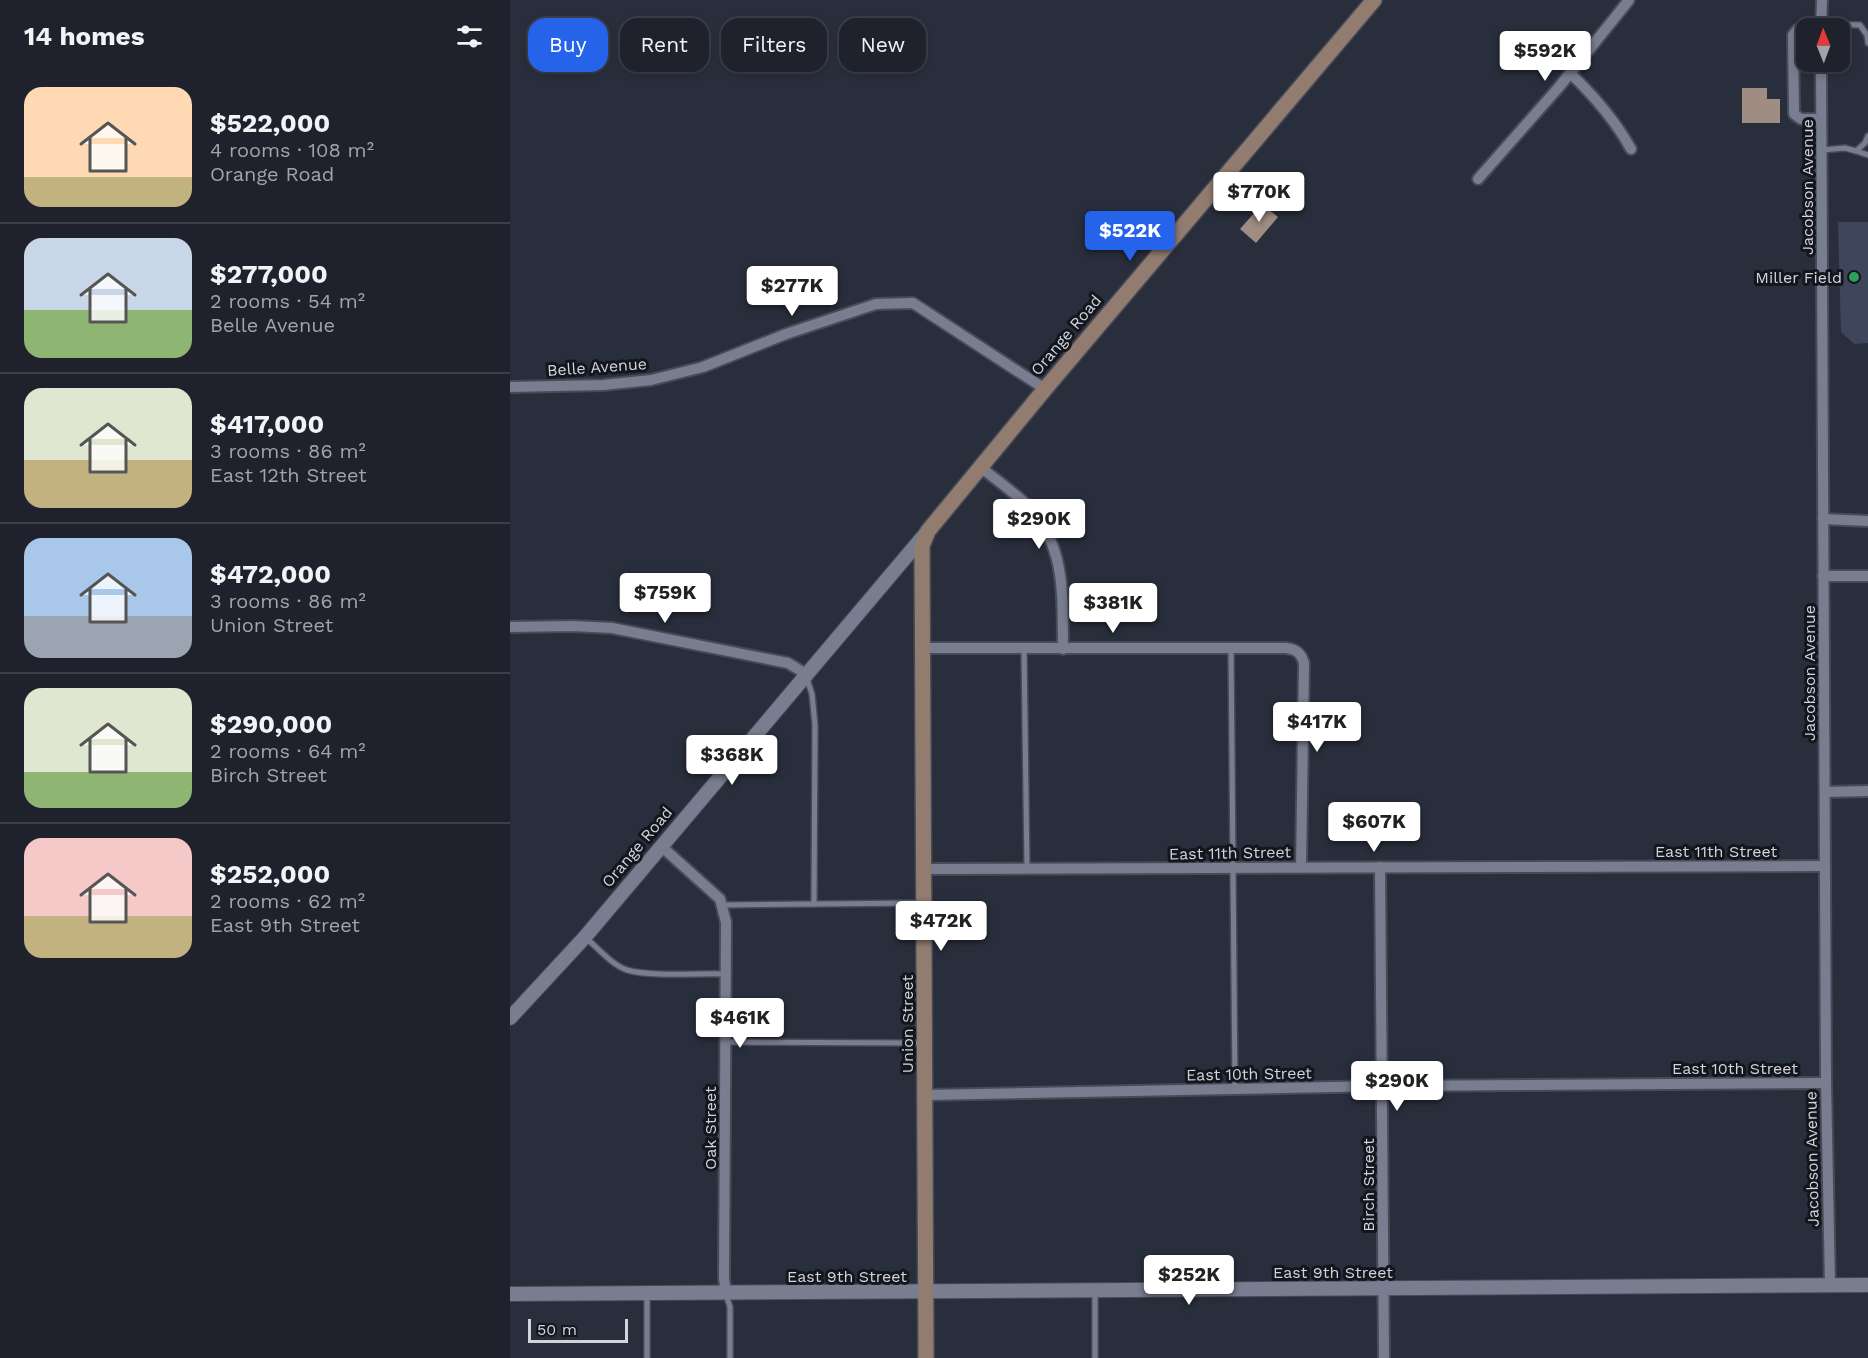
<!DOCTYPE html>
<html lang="en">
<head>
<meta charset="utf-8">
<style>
	:root { --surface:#1f222d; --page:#2c2f39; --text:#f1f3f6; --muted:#a1a4aa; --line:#3c3f49; --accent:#2563eb }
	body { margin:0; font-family:"Work Sans",sans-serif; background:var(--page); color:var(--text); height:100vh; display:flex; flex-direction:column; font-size:22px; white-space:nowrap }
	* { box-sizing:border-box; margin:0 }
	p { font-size:20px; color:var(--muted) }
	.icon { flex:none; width:33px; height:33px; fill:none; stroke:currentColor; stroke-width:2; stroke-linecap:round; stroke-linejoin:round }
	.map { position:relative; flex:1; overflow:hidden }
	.side { display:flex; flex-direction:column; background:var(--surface); width:510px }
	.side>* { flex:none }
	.hud { position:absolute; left:18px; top:18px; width:570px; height:54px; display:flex; gap:12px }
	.needle { width:39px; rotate:359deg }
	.fabs { position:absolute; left:1286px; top:18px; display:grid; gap:12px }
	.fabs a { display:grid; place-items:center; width:54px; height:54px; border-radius:12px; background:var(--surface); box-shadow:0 3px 9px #0003,0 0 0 2px var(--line); font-size:30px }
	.scale { position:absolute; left:18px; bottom:15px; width:100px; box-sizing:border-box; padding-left:6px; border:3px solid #d1d4dd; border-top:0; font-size:16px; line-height:21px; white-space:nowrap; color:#d1d4dd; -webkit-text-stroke:4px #14161d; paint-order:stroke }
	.price { position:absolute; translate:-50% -51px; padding:0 14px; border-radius:6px; background:#fff; color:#222; font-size:20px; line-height:39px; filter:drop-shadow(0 2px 3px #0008) }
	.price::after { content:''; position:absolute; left:50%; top:36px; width:18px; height:14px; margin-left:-9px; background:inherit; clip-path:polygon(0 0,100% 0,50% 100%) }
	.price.on { background:var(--accent); color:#fff }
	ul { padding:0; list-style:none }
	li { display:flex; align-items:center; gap:18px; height:150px; padding:0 24px }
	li+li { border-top:2px solid var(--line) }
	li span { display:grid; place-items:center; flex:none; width:168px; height:120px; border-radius:18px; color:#555 }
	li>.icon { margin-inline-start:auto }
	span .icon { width:72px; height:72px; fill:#fffc; stroke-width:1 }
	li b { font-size:26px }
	h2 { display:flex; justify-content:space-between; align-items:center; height:72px; padding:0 24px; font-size:26px }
	.chip { padding:0 21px; border-radius:18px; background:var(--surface); box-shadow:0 3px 9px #0003,0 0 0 2px var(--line); font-size:21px; line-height:54px }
	.chip.on { background:var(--accent); color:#fff }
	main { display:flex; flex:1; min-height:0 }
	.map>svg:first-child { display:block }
</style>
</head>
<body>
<main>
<section class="side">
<h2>14 homes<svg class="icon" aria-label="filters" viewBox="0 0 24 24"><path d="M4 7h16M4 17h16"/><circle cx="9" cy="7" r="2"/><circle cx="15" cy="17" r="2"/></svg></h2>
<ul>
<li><span style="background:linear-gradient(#ffd9b3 75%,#c2b280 0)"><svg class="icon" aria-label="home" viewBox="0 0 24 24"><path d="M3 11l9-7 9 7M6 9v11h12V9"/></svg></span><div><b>$522,000</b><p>4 rooms · 108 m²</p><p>Orange Road</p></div></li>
<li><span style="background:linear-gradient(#c9d6e8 60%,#8fb573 0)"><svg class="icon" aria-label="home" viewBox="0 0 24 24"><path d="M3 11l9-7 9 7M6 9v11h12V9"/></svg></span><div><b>$277,000</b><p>2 rooms · 54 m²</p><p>Belle Avenue</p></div></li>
<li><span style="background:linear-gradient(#dfe7d0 60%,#c2b280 0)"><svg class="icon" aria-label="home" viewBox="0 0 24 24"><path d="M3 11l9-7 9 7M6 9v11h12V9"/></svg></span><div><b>$417,000</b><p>3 rooms · 86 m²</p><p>East 12th Street</p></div></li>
<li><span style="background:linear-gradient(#a9c7e8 65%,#9aa5b1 0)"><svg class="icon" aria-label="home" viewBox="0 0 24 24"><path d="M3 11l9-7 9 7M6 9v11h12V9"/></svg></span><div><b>$472,000</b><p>3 rooms · 86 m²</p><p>Union Street</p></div></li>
<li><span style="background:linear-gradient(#dfe7d0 70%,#8fb573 0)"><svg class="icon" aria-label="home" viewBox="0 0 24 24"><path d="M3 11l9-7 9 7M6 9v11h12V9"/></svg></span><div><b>$290,000</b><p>2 rooms · 64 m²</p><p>Birch Street</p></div></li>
<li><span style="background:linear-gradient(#f6c9c9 65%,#c2b280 0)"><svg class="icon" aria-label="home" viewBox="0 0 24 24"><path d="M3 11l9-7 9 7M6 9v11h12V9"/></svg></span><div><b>$252,000</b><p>2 rooms · 62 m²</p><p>East 9th Street</p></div></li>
</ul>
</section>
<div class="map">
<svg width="1358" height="1358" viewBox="0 0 1358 1358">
	<rect width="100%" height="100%" fill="#292e3c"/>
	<polygon fill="#3f465c" points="1328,222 1358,222 1358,343 1344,344 1331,332"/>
	<g fill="#9f8c82">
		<polygon points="1232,88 1257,88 1257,99 1270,99 1270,123 1232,123"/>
		<polygon points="752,204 768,217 746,243 730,229"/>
	</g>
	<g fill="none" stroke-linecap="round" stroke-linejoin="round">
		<g stroke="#474b57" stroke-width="8">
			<g id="service">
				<polyline points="1311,24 1350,25 1357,35 1358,43"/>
				<polyline points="1312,150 1335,148 1346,151 1355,143 1358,136"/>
				<polyline points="1346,151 1358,155"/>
				<polyline points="721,648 725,1089"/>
				<polyline points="514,649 517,869"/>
				<polyline points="296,676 302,694 305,725 304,904"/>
				<polyline points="213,905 412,903"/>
				<path d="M76,938C88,948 102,965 117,970C141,977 189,973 215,974"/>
				<polyline points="215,1042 412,1043"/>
				<polyline points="585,1292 585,1358"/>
				<polyline points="216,1294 220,1307 220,1358"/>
				<polyline points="137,1358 137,1295"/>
			</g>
		</g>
		<g stroke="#474b57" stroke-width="14">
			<g id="minor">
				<polyline points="1311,28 1312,0"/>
				<polyline points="1296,29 1287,30 1283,35 1284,114 1291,119 1311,119"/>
				<polyline points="1311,62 1316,1083 1320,1285"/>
				<path d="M1060,73C1084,96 1105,120 1121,149"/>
				<polyline points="968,179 1049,87 1119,0"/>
				<polyline points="0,387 93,385 141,380 193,367 276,334 366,304 403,303 535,389"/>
				<path d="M470,467C487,480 505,493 520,508C557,550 552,597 553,649"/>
				<polyline points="1313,519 1358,521"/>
				<polyline points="1313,576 1358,576"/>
				<polyline points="0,627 63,626 102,628 278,663 296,674"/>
				<path d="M412,648H776C786,649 791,653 794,663L791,867"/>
				<polyline points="1315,792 1358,791"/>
				<polyline points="151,846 210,899 216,922 214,1279 216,1293"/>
				<polyline points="870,867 874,1358"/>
				<polyline points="413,869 1315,866"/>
				<polyline points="415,1095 873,1086 1316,1083"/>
			</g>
		</g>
		<g stroke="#474b57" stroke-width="16">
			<g id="tertiary">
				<polyline points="0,1018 75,937 417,532"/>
				<polyline points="0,1294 1358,1285"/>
			</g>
		</g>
		<g stroke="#474b57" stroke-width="18">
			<polyline id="secondary" points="416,1358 412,546 418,531 535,389 864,0"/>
		</g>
		<use href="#service" stroke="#787d8f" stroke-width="5"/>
		<use href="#minor" stroke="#787d8f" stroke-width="10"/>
		<use href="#tertiary" stroke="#787d8f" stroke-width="14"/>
		<use href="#secondary" stroke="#927c70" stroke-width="15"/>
	</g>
	<circle fill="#2e9e5b" stroke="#14161d" stroke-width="2" cx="1344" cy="277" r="6"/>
	<g text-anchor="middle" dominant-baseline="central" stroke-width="6" stroke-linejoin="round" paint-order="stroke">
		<g font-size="16" fill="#d1d4dd" stroke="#14161d">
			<text transform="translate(1297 187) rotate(-90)">Jacobson Avenue</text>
			<text transform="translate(556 335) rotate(-50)">Orange Road</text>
			<text transform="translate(87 367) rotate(-4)">Belle Avenue</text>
			<text transform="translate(1299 673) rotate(-90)">Jacobson Avenue</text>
			<text transform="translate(127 847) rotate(-50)">Orange Road</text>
			<text x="1206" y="851">East 11th Street</text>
			<text transform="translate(720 853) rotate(-1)">East 11th Street</text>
			<text transform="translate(397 1024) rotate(-90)">Union Street</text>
			<text x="1225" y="1068">East 10th Street</text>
			<text transform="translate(739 1074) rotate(-1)">East 10th Street</text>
			<text transform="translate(200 1128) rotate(-90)">Oak Street</text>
			<text transform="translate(1302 1159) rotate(-91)">Jacobson Avenue</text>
			<text transform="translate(858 1185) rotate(-90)">Birch Street</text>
			<text x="823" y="1272">East 9th Street</text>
			<text x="337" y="1276">East 9th Street</text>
		</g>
		<g font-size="16" fill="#d1d4dd" stroke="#14161d" text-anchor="end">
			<text x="1332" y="277">Miller Field</text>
		</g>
	</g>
</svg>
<div class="fabs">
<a><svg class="needle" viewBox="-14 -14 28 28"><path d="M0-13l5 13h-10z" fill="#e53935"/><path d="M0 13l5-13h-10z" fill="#a1a4aa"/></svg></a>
</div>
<div class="scale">50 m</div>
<b class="price" style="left:1035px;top:82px">$592K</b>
<b class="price" style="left:749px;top:223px">$770K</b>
<b class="price on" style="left:620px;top:262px">$522K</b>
<b class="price" style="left:282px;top:317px">$277K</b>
<b class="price" style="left:529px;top:550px">$290K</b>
<b class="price" style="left:155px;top:624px">$759K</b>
<b class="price" style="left:603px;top:634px">$381K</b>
<b class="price" style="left:807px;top:753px">$417K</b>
<b class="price" style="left:222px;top:786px">$368K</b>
<b class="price" style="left:864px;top:853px">$607K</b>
<b class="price" style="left:431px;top:952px">$472K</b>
<b class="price" style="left:230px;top:1049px">$461K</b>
<b class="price" style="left:887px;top:1112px">$290K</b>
<b class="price" style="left:679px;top:1306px">$252K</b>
<div class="hud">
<a class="chip on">Buy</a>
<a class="chip">Rent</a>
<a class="chip">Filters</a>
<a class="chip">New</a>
</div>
</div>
</main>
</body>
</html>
